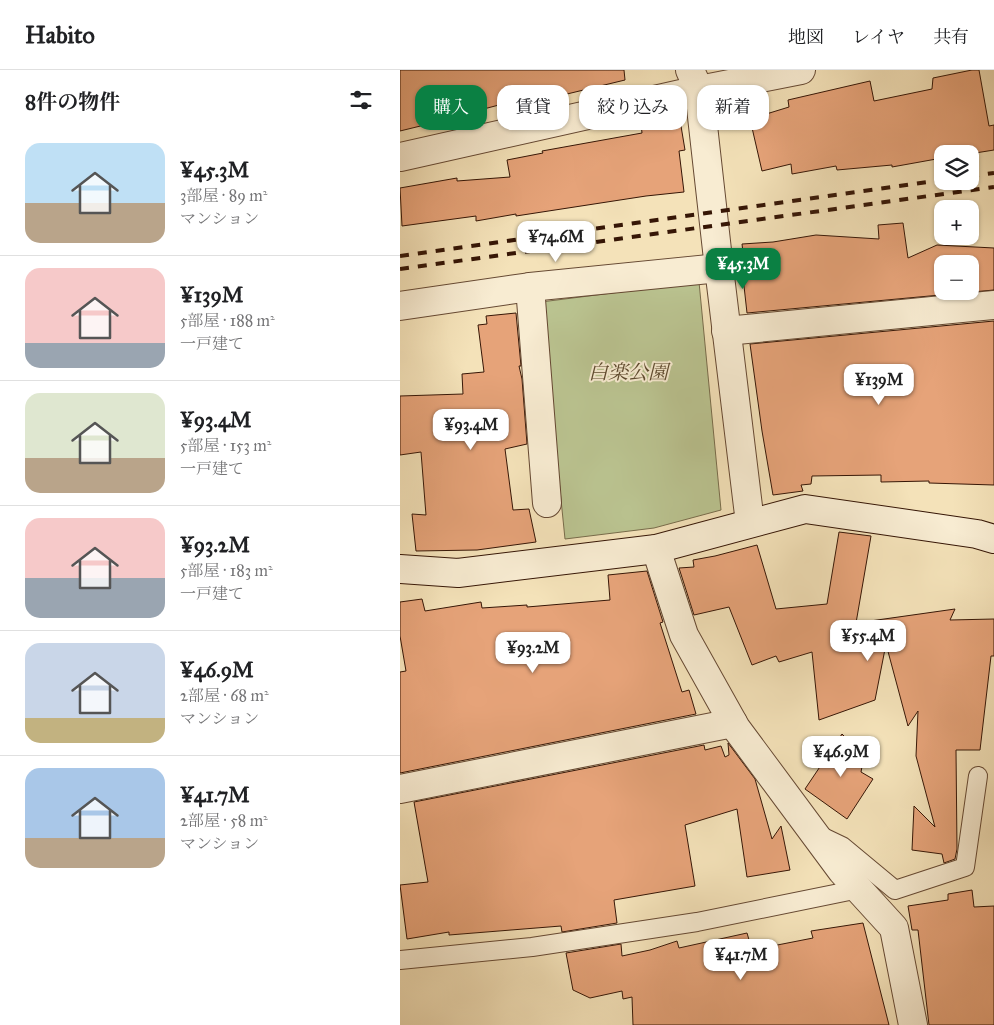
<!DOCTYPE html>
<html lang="ja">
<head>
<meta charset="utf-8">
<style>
	:root { --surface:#fff; --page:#f2f2f2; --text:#202124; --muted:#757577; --line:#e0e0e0; --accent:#0b8043 }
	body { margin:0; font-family:"IM FELL Great Primer","Noto Serif JP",serif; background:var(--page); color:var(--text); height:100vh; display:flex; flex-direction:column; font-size:19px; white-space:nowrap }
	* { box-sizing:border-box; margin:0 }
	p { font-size:16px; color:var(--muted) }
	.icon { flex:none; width:28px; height:28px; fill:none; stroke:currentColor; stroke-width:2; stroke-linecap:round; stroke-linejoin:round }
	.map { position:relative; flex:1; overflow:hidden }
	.side { display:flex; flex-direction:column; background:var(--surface); width:400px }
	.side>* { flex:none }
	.top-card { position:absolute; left:15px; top:15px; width:475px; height:45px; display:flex; gap:10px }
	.controls { position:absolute; left:534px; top:75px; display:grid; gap:10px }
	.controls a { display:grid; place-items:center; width:45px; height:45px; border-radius:10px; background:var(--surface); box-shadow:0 1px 4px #0004; font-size:25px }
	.price { position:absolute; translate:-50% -42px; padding:0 11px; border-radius:10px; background:#fff; color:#222; font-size:16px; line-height:32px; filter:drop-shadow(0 1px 2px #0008) }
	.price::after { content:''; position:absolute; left:50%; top:30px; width:15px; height:11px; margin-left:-8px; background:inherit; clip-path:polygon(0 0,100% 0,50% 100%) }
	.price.on { background:var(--accent); color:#fff }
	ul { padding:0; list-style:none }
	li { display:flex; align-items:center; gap:15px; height:125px; padding:0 25px }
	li+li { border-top:1px solid var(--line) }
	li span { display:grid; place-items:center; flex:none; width:140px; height:100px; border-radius:15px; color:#555 }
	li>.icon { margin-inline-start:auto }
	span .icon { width:60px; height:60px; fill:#fffc; stroke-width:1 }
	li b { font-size:21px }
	h2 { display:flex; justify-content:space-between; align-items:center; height:60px; padding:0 25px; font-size:21px }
	.chip { padding:0 18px; border-radius:15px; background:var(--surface); box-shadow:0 1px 4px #0004; font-size:18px; line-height:45px }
	.chip.on { background:var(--accent); color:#fff }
	header { display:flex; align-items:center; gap:30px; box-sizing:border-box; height:70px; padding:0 25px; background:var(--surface); border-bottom:1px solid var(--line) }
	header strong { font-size:24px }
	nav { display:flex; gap:28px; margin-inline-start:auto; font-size:18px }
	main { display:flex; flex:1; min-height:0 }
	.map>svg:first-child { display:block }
</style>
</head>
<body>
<header>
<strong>Habito</strong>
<nav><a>地図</a><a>レイヤ</a><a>共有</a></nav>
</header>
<main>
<section class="side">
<h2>8件の物件<svg class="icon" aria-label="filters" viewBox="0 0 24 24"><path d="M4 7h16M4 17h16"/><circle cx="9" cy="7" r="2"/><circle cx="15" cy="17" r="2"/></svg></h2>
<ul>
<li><span style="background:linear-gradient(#bfe0f5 60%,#b9a48a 0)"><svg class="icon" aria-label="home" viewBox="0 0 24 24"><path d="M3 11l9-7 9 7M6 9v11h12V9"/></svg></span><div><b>¥45.3M</b><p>3部屋 · 89 m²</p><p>マンション</p></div></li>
<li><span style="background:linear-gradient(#f6c9c9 75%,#9aa5b1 0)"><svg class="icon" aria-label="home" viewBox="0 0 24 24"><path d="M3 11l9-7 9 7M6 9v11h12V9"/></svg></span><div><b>¥139M</b><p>5部屋 · 188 m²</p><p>一戸建て</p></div></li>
<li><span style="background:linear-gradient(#dfe7d0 65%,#b9a48a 0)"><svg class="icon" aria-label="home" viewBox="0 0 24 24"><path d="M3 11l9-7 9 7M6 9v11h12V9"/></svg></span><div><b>¥93.4M</b><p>5部屋 · 153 m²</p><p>一戸建て</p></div></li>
<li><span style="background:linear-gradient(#f6c9c9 60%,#9aa5b1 0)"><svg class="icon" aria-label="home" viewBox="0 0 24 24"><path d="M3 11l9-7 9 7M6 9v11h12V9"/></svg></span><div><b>¥93.2M</b><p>5部屋 · 183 m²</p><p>一戸建て</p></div></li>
<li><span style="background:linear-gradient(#c9d6e8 75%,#c2b280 0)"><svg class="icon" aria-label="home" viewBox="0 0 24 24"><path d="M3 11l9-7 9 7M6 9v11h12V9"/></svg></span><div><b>¥46.9M</b><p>2部屋 · 68 m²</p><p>マンション</p></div></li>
<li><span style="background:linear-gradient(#a9c7e8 70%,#b9a48a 0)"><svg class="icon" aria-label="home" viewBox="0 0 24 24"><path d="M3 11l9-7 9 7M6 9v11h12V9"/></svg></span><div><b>¥41.7M</b><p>2部屋 · 58 m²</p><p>マンション</p></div></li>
</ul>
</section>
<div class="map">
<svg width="594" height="955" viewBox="0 0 594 955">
	<rect width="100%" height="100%" fill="#f4e2b9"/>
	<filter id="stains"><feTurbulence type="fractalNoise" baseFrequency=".004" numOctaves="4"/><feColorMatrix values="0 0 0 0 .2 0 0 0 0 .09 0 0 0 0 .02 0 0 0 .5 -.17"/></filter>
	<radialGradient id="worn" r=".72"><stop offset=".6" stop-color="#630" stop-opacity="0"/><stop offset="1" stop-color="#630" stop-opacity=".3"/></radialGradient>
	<polygon fill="#bac390" stroke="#786c4b" points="299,212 321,440 254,458 165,469 141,232"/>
	<g fill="#e6a379" stroke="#361606" fill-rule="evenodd">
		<polygon points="0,0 224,0 225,10 138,31 137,25 76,41 77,44 46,53 45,50 0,61"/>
		<polygon points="572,0 579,0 589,56 594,55 594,80 569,84 542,84 542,88 492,97 492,95 437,100 436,96 392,104 391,94 362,101 350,49 389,37 388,30 470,11 474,31 532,19 533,8"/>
		<polygon points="280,50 285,80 279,81 284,122 246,126 116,146 116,144 76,151 76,146 2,156 0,118 57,108 57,111 110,107 107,90 143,83 142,81 242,63 241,54"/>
		<path d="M503,153L508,188L537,175L594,178V220L347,243L343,207H346L342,174L373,172L416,165L479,169L478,155ZM542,194H570V221H542Z"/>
		<polygon points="116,243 121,296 119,296 122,309 127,374 105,379 113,440 129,439 136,472 77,480 16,481 12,444 26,445 21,382 0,385 0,326 63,324 62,304 84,302 78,255 87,254 86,246"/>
		<polygon points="594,251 594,415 529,413 529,411 481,412 481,405 412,406 411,414 401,415 403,421 373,425 362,361 350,274"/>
		<polygon points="439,462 471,466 456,553 555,539 550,550 594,549 594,586 591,586 580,680 556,680 557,779 555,789 544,793 542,784 512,780 514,736 535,757 516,686 518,641 508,656 486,574 475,630 419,650 412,582 379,592 376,586 352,595 329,537 294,545 279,498 294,497 293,490 315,486 357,475 376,539 427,534"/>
		<polygon points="247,501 263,552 260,553 282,622 289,620 296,644 0,703 0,602 6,601 0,566 0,532 22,529 25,541 81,532 82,538 127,535 127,537 210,530 208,505"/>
		<polygon points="442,664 464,686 461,702 473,709 447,749 405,719"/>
		<polygon points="328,673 355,709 372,769 381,756 390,800 347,807 337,739 285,755 295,816 214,830 217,853 162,862 161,856 49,865 49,862 7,869 0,815 28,812 14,732 304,675 305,680 321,676 325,687 329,685"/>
		<polygon points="572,820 574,837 594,836 594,955 529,955 518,860 512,860 508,836 548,830 548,824"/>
		<polygon points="463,853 489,955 233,955 232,927 223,929 222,921 190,928 173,920 166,883 221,874 222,886 250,880 277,871 279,878 347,863 352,880 413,868 411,861"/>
	</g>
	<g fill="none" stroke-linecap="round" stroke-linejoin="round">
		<g stroke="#664933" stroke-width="20">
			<g id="lane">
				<polyline points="419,765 442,776 495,820 565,797 578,706"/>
				<polyline points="0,890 132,877 297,852 459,819"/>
			</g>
		</g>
		<g stroke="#664933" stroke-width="30">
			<g id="street">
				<polyline points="290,0 299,20 319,198 350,453"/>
				<polyline points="0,87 299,20 401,0"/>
				<polyline points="130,217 147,433"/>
				<polyline points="0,236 130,217 319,198"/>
				<polyline points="326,261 594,235"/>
				<polyline points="256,479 284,565 336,658 442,801 494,858 513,955"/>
				<polyline points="0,719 333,653"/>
			</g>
		</g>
		<g stroke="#361606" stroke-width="30">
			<polyline id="secondary" points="0,499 58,503 256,479 405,439 577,464 594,469"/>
		</g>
		<use href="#lane" stroke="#f8ecd2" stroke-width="18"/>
		<use href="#street" stroke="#f8ecd2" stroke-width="28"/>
		<use href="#secondary" stroke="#f8ecd2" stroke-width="28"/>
		<g stroke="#361606" stroke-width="4" stroke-dasharray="9 9" stroke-linecap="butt">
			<polyline points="570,106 594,103"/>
			<polyline points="0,186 542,110"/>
			<polyline points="0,199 594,117"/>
		</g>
	</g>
	<g text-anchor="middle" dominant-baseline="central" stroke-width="4" stroke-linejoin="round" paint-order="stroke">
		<g font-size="20" font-style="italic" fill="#5e4a2f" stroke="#f8ecd2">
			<text x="228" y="302">白楽公園</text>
		</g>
	</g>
	<rect width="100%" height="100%" filter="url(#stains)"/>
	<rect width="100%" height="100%" fill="url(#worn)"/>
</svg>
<div class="controls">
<a><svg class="icon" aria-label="layers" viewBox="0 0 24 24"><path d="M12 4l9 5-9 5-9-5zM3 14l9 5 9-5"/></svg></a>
<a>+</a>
<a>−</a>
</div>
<b class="price" style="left:156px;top:193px">¥74.6M</b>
<b class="price on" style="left:343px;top:220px">¥45.3M</b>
<b class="price" style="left:479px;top:336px">¥139M</b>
<b class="price" style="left:71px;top:381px">¥93.4M</b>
<b class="price" style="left:468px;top:592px">¥55.4M</b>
<b class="price" style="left:133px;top:604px">¥93.2M</b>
<b class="price" style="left:441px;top:708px">¥46.9M</b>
<b class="price" style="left:341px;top:911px">¥41.7M</b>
<div class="top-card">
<a class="chip on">購入</a>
<a class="chip">賃貸</a>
<a class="chip">絞り込み</a>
<a class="chip">新着</a>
</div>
</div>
</main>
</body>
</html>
